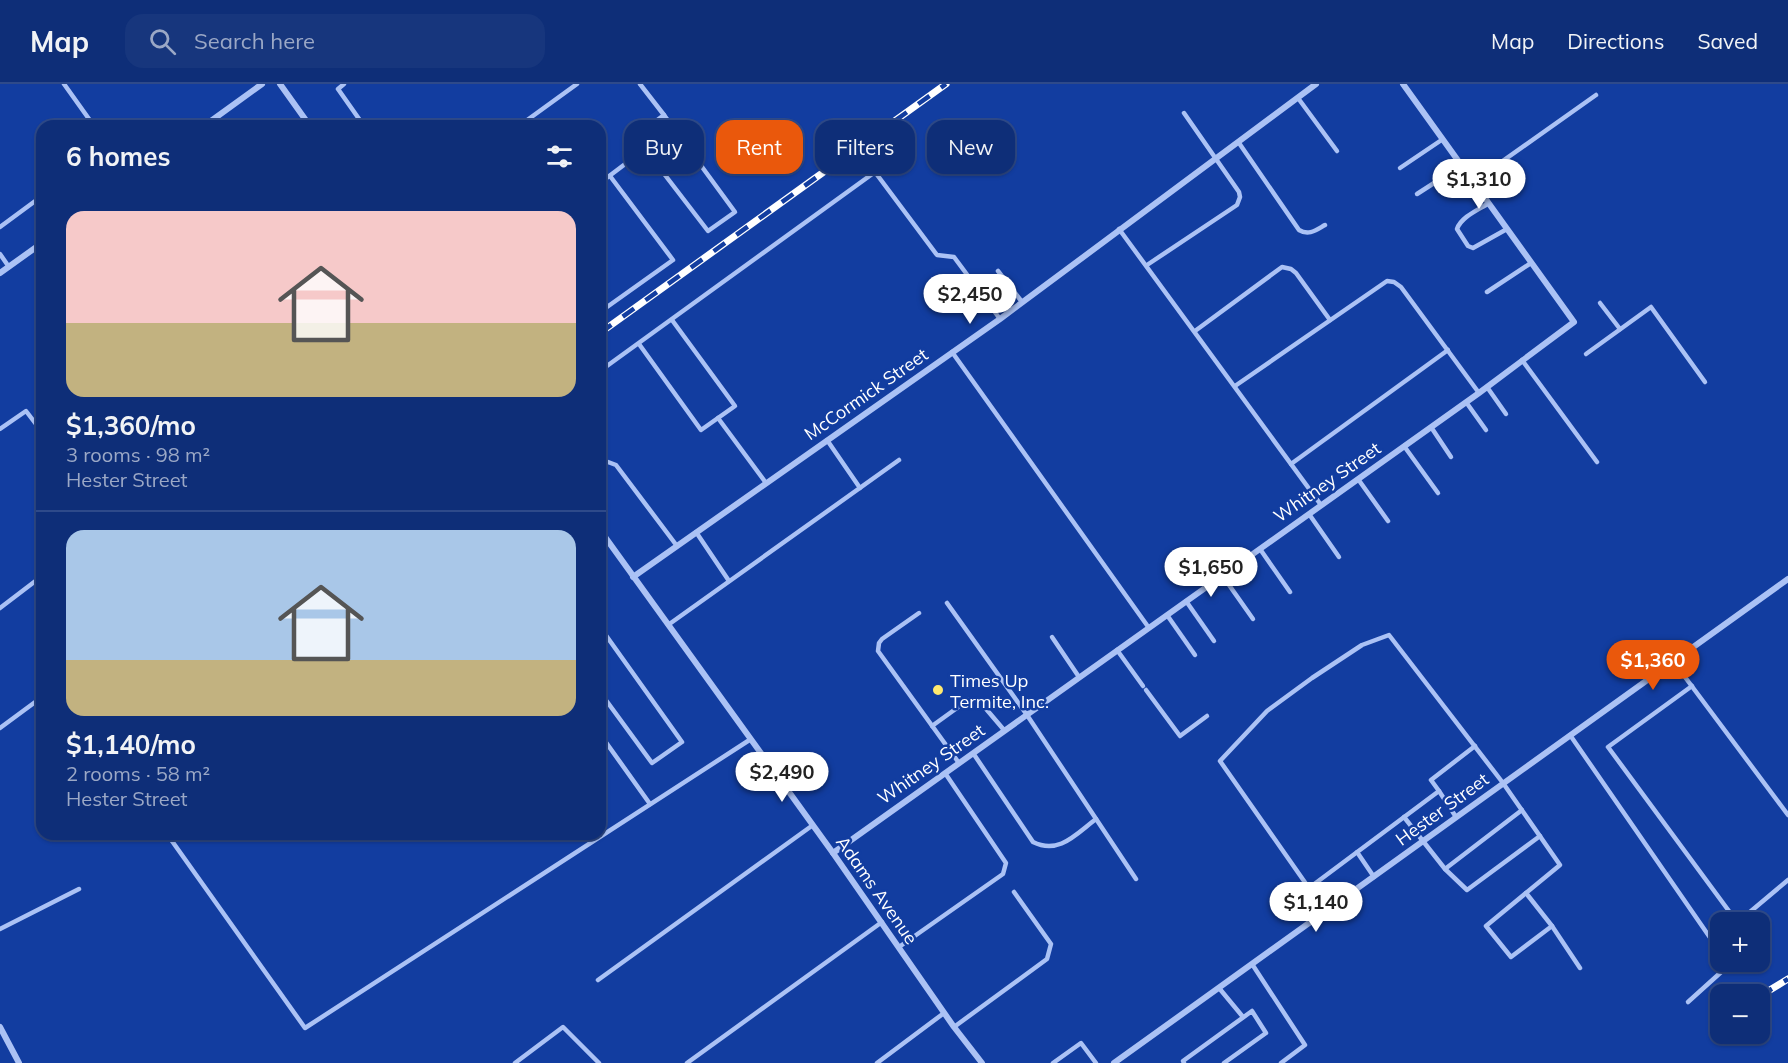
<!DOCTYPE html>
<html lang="en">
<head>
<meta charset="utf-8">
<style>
	:root { --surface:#0e2e78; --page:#17367d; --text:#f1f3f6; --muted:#9ba8c6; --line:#2e4a8a; --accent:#ea580c }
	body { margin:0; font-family:Mulish,sans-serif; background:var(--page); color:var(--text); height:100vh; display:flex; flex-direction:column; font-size:22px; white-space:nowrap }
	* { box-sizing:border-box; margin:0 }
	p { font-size:20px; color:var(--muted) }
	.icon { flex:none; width:33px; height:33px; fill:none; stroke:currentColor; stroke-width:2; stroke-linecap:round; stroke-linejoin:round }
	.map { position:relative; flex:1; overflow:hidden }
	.sheet { position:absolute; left:36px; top:36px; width:570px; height:720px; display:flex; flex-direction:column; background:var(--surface); border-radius:18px; box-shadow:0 2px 4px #0004,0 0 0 2px var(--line) }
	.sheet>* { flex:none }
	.hud { position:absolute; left:624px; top:36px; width:570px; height:54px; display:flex; gap:12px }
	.tools { position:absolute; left:1710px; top:828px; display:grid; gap:12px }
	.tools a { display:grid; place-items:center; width:60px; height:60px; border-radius:12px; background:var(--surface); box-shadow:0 2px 4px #0004,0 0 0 2px var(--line); font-size:30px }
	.price { position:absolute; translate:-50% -51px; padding:0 14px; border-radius:21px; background:#fff; color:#222; font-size:20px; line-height:39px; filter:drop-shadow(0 2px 3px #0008) }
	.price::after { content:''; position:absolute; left:50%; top:36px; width:18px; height:14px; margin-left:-9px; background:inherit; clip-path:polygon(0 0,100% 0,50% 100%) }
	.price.active { background:var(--accent); color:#fff }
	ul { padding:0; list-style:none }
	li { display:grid; align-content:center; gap:12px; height:318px; padding:0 30px }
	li+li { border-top:2px solid var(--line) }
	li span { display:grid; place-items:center; height:186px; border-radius:18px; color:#555 }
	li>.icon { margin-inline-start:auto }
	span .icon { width:108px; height:108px; fill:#fffc; stroke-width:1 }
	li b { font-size:26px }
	h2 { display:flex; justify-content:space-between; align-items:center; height:72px; padding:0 30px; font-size:26px }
	.tag { padding:0 21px; border-radius:18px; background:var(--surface); box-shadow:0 2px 4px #0004,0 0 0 2px var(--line); font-size:21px; line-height:54px }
	.tag.active { background:var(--accent); color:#fff }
	header { display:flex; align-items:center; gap:36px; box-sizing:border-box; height:84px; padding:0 30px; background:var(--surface); border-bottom:2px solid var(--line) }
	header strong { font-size:28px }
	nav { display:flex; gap:33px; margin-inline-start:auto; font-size:21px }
	.search { width:420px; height:54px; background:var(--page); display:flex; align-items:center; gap:15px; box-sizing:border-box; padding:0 21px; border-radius:18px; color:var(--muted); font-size:22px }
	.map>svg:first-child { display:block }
</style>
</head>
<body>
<header>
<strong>Map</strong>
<div class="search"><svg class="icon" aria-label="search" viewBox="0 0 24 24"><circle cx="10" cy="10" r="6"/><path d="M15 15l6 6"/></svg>Search here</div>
<nav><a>Map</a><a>Directions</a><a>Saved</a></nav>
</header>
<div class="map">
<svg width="1788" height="979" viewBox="0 0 1788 979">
	<rect width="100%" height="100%" fill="#123da0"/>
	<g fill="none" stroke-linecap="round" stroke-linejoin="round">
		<g stroke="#abc2f5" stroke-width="4.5">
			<polyline points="64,0 94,42"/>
			<polyline points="344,0 338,5 364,42"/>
			<polyline points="640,0 664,31"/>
			<polyline points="1298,14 1337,67"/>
			<polygon points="664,31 735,128 708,147 645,65 644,46"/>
			<polyline points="519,42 577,0"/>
			<path d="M1239,59L1299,146C1309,152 1316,146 1325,141"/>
			<polyline points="1400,84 1443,55"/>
			<polyline points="1473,98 1596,11"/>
			<polyline points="600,99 645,65"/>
			<polyline points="1417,110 1462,81"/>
			<path d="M1489,119C1478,126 1461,133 1457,145L1468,162L1473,164L1507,145"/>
			<polyline points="0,143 42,112"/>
			<polyline points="1119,145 1321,421"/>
			<polyline points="0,170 9,183"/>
			<polyline points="1147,181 1237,121 1240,113 1239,108 1184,29"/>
			<polyline points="998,187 1022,218"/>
			<polyline points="1487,208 1531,179"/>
			<polyline points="1600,219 1620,245"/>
			<polyline points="600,228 673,176 610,92"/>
			<polyline points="1195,247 1282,183 1291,185 1296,189 1330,236"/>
			<polyline points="639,260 701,346 735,322 672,236"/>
			<polyline points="952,268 1149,544"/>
			<polyline points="1586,270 1651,223 1705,298"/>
			<polyline points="1522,276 1597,378"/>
			<polyline points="600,287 875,88 937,171 954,173 1000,235"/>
			<polyline points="1235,302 1387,197 1394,198 1401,203 1479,309"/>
			<polyline points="1487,303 1506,330"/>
			<polyline points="1466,318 1486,346"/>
			<polyline points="718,334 766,399"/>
			<polyline points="1431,343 1451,373"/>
			<polyline points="0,345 26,327 42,348"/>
			<polyline points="827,356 860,404"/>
			<polyline points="1404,362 1438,409"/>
			<polyline points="1291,380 1448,266"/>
			<polyline points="600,381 608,378 616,381 677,462"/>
			<polyline points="1358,395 1388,437"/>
			<polyline points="1309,430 1339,473"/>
			<polyline points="696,448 729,497"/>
			<polyline points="1260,465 1290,508"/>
			<polyline points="1222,491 1253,535"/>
			<polyline points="1186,517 1214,557"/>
			<polyline points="947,519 1027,631 1136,795"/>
			<polyline points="0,524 42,492"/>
			<polyline points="919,529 882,555 879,559 878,567 959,679"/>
			<polyline points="1167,531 1195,571"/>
			<polyline points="668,541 899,376"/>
			<polyline points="600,543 682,658 652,679 600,608"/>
			<polyline points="1052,553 1079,593"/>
			<polyline points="1117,566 1143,602"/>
			<polyline points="1673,577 1788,731"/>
			<polyline points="1692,602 1608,663 1737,838"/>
			<polyline points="1146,606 1180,652 1207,632"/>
			<polyline points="932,642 968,616 976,616 981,619 1004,646"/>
			<polyline points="0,644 42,613"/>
			<polyline points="600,650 650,720"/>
			<polyline points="1570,651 1720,868"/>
			<path d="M973,669L1033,758C1059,771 1076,750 1096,735"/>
			<polyline points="1439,707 1456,733"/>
			<polyline points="1404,733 1445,785 1467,806 1540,752"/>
			<polyline points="167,750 305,944 751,655"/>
			<polyline points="1357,768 1374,793"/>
			<polyline points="1445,785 1522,726"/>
			<polyline points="1309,804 1439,707 1431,696 1475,662"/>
			<polyline points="1526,809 1552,842"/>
			<polyline points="1325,827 1220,677 1267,627 1312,594 1362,561 1389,551 1503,699 1560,781 1486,842 1511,873 1552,842 1580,884"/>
			<polyline points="1738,838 1788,796"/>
			<polyline points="0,845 79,805"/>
			<polyline points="899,863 1003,790 1006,779 945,689"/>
			<polyline points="1252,880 1305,961 1281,979"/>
			<polyline points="598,896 813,741"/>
			<polyline points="1219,904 1243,933"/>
			<polyline points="1688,918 1729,881 1727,878"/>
			<polyline points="954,943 1047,875 1051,860 1014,808"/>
			<polyline points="515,979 563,943 599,979"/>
			<polyline points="687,979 882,838"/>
			<polyline points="877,979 944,929"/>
			<polyline points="1053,979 1081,959 1096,979"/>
			<polyline points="1184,979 1183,977 1252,927 1266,949 1224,979"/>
		</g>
		<g stroke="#abc2f5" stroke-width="6">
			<polyline points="280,0 310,42"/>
			<polyline points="204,42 262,0"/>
			<polyline points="0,189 42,159"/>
			<polyline points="600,446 833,769 954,943 982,979"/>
			<polyline points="633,493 1000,235 1316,0"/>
			<polyline points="833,769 1479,309 1574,238 1403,0"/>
			<polyline points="0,943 19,979"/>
			<polyline points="1114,979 1788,495"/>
		</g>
		<g stroke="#fff" stroke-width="7">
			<g id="rail">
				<polyline points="600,249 946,0"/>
				<polyline points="1760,912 1788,895"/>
			</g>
		</g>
		<use href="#rail" stroke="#123da0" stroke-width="4.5" stroke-dasharray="14" stroke-linecap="butt"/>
	</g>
	<circle fill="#ffe96f" stroke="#123da0" stroke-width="2" cx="938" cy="606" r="6"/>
	<g text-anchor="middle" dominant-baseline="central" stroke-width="5" stroke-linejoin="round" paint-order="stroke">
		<g font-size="18" fill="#fff" stroke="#123da0">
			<text transform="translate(866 310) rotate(-35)">McCormick Street</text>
			<text transform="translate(1327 398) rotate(-35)">Whitney Street</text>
			<text transform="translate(931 680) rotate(-35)">Whitney Street</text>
			<text transform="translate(1442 725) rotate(-36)">Hester Street</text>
			<text transform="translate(877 806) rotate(55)">Adams Avenue</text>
		</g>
		<g font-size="18" fill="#fff" stroke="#123da0" text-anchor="start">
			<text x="950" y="596">Times Up<tspan x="950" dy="21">Termite, Inc.</tspan></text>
		</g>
	</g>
</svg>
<div class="tools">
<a>+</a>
<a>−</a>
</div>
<b class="price" style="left:1479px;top:126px">$1,310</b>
<b class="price" style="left:970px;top:241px">$2,450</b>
<b class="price" style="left:1211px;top:514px">$1,650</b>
<b class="price active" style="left:1653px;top:607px">$1,360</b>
<b class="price" style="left:782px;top:719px">$2,490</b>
<b class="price" style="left:1316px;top:849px">$1,140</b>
<div class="hud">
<a class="tag">Buy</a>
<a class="tag active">Rent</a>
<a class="tag">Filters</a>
<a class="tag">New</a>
</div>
<section class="sheet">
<h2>6 homes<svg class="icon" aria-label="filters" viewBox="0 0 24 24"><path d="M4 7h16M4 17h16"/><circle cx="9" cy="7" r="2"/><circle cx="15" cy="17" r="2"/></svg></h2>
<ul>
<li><span style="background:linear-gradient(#f6c9c9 60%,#c2b280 0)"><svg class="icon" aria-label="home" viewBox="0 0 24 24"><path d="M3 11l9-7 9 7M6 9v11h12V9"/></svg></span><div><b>$1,360/mo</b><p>3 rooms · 98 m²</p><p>Hester Street</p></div></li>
<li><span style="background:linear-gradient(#a9c7e8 70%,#c2b280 0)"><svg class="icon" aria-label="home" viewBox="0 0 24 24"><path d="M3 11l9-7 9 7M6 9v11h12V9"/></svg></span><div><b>$1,140/mo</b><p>2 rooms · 58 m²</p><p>Hester Street</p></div></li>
</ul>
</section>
</div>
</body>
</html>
